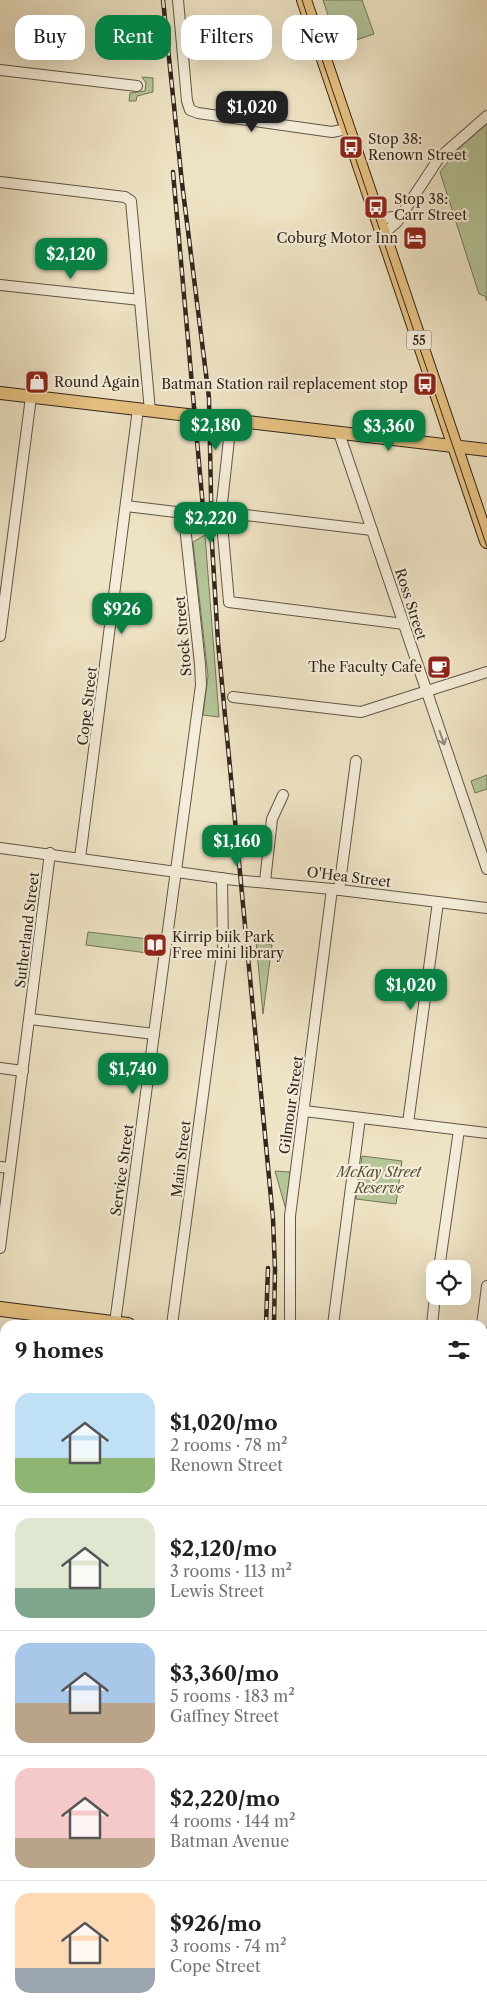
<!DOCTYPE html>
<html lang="en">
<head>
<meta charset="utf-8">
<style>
	:root { --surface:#fff; --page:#f6f6f6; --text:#202124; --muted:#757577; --line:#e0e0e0; --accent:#0b8043 }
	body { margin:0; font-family:"Libre Caslon Text",serif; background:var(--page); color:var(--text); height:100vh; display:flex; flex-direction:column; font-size:19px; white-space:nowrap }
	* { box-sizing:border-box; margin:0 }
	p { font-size:16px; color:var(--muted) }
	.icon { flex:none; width:28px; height:28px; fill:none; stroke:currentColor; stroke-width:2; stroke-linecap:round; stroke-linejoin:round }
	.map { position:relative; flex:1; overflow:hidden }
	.panel { position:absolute; left:0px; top:1320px; width:488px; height:696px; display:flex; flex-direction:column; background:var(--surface); border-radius:15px 15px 0 0; box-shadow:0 5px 20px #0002 }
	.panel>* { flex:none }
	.banner { position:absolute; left:15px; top:15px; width:458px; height:45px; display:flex; gap:10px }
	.tools { position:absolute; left:426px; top:1260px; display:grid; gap:10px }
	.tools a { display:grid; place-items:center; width:45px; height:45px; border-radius:10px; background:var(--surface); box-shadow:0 5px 20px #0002; font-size:25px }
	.price { position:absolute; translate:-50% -42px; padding:0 11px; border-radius:10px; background:var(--accent); color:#fff; font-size:16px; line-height:32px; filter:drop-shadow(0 1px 2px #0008) }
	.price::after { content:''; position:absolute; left:50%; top:30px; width:15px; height:11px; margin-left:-8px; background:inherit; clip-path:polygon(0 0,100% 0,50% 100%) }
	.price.active { background:#222; color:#fff }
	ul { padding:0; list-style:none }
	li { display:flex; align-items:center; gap:15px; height:125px; padding:0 15px }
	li+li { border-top:1px solid var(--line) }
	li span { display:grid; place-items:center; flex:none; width:140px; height:100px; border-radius:15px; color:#555 }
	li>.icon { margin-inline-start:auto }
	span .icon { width:60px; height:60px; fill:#fffc; stroke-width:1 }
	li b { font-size:21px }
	h2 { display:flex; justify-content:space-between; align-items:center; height:60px; padding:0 15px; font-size:21px }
	.pill { padding:0 18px; border-radius:15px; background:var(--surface); box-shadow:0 5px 20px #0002; font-size:18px; line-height:45px }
	.pill.active { background:var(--accent); color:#fff }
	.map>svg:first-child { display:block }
</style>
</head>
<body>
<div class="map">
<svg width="487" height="2016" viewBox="0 0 487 2016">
	<rect width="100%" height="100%" fill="#eee3c4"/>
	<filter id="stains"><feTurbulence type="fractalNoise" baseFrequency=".004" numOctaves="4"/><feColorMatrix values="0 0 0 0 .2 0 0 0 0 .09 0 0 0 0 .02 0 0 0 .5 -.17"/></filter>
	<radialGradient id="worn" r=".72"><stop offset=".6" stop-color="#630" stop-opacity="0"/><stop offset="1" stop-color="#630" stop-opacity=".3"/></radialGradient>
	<g fill="#b4c598" stroke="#73765b">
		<polygon points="323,0 362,0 374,34 338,46"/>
		<polygon points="142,77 153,78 153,92 137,96 136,101 129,101 130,93 145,91 146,83"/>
		<polygon points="487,124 487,301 485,296 479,294 440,172 459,148"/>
		<polygon points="205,535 219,717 203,715 208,676 193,542"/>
		<polygon points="487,775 487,789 475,793 471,781"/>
		<polygon points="88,932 157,940 155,954 86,945"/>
		<polygon points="256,942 272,945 263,1014"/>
		<polygon points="362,1156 402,1161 396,1204 356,1199"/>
		<polygon points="275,1171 290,1172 286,1210"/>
	</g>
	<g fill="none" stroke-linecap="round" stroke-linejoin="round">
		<g stroke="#615548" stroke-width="12">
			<g id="minor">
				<polyline points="178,0 187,101 190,110 198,113 332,132 347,129"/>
				<polyline points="0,70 137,86"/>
				<polyline points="0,182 125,197 131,201 150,411"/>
				<polyline points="378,219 401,216"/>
				<polyline points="383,234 397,222 439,158 487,116"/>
				<polyline points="0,285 140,300"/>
				<polyline points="231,421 221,512 229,602 404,624"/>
				<polyline points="339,433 487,869"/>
				<polyline points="221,512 372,530"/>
				<polyline points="0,636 31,397"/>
				<polyline points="233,697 361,712 487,672"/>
				<polyline points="0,848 235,880 332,889 487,908"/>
				<polyline points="80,858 138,409"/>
				<polyline points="265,881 272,819 283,795"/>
				<polyline points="339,890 356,761"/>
				<polyline points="30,1019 154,1034"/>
				<polyline points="0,1068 23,1071"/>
				<polyline points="304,1111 487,1133"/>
				<polyline points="408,1123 438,902"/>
				<polyline points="0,1167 10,1168"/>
				<polyline points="0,1248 50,853"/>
				<polyline points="439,1269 459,1130"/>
				<polyline points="115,1323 201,685 200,664 184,517 176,512 126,506"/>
				<polyline points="172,1325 223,946 222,878"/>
				<polyline points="290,1325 290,1216 332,889"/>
				<polyline points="333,1325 360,1118"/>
				<polyline points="432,1325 435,1296"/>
				<polyline points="482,1325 487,1286"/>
				<polyline points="0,1544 5,1544"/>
				<polyline points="482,1609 487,1609"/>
				<polyline points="2,1786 5,1767"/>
				<polyline points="482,1844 487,1844"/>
				<polyline points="310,2011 349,2016"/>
				<polyline points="22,2016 23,2011"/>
				<polyline points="128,2016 129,2011"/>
				<polyline points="218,2016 219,2011"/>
				<polyline points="399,2016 399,2011"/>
			</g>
		</g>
		<g stroke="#32261e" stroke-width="14">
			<polyline id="major" points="0,393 487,450"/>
		</g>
		<g stroke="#32261e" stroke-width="16">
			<g id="highway">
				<polyline points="304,0 487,541"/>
				<polyline points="0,1309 128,1325"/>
				<polyline points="482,1367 487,1368"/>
			</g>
		</g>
		<use href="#minor" stroke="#f4edd9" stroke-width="10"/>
		<use href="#major" stroke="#e7c282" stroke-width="12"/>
		<use href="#highway" stroke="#e7c282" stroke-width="14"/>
		<polyline stroke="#32261e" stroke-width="1" points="302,0 487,547"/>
		<g stroke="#32261e" stroke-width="4.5">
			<g id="rail">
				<polyline points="163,0 182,183 209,398 212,544 218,642 273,1219 275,1270 274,1325"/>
				<polyline points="173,172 205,530"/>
				<polyline points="266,1325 268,1268"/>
				<polyline points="196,2016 197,2011"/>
				<polyline points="205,2016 205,2011"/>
			</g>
		</g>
		<use href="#rail" stroke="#f4edd9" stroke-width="2.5" stroke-dasharray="8" stroke-linecap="butt"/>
	</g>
	<defs><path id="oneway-shaft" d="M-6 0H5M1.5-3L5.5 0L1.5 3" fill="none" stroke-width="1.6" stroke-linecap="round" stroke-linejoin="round" transform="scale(1.25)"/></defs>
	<use stroke="#938a7c" href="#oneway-shaft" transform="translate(442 738) rotate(71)"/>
	<defs>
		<g id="bus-square" transform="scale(1.25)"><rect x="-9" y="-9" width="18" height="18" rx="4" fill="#8f2418" stroke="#f4edd9"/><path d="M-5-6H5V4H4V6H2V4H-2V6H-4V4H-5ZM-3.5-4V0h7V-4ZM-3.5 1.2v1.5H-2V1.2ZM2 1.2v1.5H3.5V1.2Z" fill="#fff"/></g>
		<g id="hotel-square" transform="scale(1.25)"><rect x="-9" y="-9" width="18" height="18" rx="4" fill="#8f2418" stroke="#f4edd9"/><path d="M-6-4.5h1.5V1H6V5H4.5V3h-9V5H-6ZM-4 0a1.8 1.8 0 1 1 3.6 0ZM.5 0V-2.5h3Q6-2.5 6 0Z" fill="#fff"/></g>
		<g id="shop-square" transform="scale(1.25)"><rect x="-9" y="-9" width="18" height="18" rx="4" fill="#8f2418" stroke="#f4edd9"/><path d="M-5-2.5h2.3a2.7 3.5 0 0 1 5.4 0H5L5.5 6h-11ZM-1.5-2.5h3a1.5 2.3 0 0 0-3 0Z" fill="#fff"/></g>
		<g id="cafe-square" transform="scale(1.25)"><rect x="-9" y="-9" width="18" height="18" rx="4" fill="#8f2418" stroke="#f4edd9"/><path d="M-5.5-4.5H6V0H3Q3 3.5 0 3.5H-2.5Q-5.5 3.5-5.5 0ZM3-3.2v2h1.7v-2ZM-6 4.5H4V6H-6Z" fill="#fff"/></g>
		<g id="library-square" transform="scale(1.25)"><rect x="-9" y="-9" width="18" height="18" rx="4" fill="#8f2418" stroke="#f4edd9"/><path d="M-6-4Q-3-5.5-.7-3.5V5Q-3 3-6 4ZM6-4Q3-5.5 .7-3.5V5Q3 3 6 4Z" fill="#fff"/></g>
	</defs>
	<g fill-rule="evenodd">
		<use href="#bus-square" x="351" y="147"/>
		<use href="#bus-square" x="376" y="207"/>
		<use href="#hotel-square" x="415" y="238"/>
		<use href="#shop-square" x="37" y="382"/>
		<use href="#bus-square" x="425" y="384"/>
		<use href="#cafe-square" x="439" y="667"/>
		<use href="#library-square" x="155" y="945"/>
	</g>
	<g text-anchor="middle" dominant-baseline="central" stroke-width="4.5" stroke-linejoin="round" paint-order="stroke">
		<rect fill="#f4edd9" stroke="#6c6256" stroke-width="1" x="406.5" y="330.5" width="25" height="19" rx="4"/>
		<g font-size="12" font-weight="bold" fill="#32261e">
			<text x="419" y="340">55</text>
		</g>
		<g font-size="14" fill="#32261e" stroke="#f4edd9" text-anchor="start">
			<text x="368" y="139">Stop 38:<tspan x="368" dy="16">Renown Street</tspan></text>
			<text x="394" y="199">Stop 38:<tspan x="394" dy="16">Carr Street</tspan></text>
			<text x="398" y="238" text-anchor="end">Coburg Motor Inn</text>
			<text x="54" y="382">Round Again</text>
			<text x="408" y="384" text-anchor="end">Batman Station rail replacement stop</text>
			<text x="422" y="667" text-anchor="end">The Faculty Cafe</text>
			<text x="172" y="937">Kirrip biik Park<tspan x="172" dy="16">Free mini library</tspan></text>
		</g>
		<g font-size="14" fill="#32261e" stroke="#f4edd9">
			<text transform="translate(411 604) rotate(72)">Ross Street</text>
			<text transform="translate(183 636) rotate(-95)">Stock Street</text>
			<text transform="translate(87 706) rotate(-83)">Cope Street</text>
			<text transform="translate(349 877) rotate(7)">O'Hea Street</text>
			<text transform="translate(27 930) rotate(-83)">Sutherland Street</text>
			<text transform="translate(291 1105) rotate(-82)">Gilmour Street</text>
			<text transform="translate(181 1159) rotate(-83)">Main Street</text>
			<text transform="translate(122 1170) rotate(-82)">Service Street</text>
		</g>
		<g font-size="14" font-style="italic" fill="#524e3c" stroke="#f4edd9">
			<text x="379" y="1172">McKay Street<tspan x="379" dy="16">Reserve</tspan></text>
		</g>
	</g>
	<rect width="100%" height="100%" filter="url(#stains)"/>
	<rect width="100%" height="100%" fill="url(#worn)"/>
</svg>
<div class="tools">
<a><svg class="icon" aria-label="locate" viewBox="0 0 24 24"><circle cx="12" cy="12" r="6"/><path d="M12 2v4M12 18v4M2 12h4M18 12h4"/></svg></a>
</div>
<b class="price active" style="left:252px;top:133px">$1,020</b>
<b class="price" style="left:71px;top:280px">$2,120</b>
<b class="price" style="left:216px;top:451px">$2,180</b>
<b class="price" style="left:389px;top:452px">$3,360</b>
<b class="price" style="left:211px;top:544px">$2,220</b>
<b class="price" style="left:122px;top:635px">$926</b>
<b class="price" style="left:237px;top:867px">$1,160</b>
<b class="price" style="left:411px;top:1011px">$1,020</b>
<b class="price" style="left:133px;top:1095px">$1,740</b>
<div class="banner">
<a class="pill">Buy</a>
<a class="pill active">Rent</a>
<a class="pill">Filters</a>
<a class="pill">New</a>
</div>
<section class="panel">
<h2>9 homes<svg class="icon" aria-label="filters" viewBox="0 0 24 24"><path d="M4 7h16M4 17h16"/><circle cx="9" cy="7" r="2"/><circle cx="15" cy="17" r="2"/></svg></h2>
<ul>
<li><span style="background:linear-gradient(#bfe0f5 65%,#8fb573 0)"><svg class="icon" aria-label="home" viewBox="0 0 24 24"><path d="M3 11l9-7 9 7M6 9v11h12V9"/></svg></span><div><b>$1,020/mo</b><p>2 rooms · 78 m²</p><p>Renown Street</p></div></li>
<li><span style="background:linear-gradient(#dfe7d0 70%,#7fa58c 0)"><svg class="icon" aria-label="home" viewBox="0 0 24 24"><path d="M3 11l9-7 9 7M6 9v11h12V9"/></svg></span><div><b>$2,120/mo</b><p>3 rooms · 113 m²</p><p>Lewis Street</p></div></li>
<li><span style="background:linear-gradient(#a9c7e8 60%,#b9a48a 0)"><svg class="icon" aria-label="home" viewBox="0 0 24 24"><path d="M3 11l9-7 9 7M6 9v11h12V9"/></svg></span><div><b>$3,360/mo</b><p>5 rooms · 183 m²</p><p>Gaffney Street</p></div></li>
<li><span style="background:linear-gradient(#f6c9c9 70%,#b9a48a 0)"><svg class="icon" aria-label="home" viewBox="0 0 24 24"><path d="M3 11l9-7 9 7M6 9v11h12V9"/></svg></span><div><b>$2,220/mo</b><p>4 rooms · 144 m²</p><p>Batman Avenue</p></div></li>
<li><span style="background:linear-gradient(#ffd9b3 75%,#9aa5b1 0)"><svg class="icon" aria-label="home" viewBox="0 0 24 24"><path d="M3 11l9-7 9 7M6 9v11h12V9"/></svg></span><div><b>$926/mo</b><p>3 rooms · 74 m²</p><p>Cope Street</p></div></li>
</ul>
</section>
</div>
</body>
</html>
